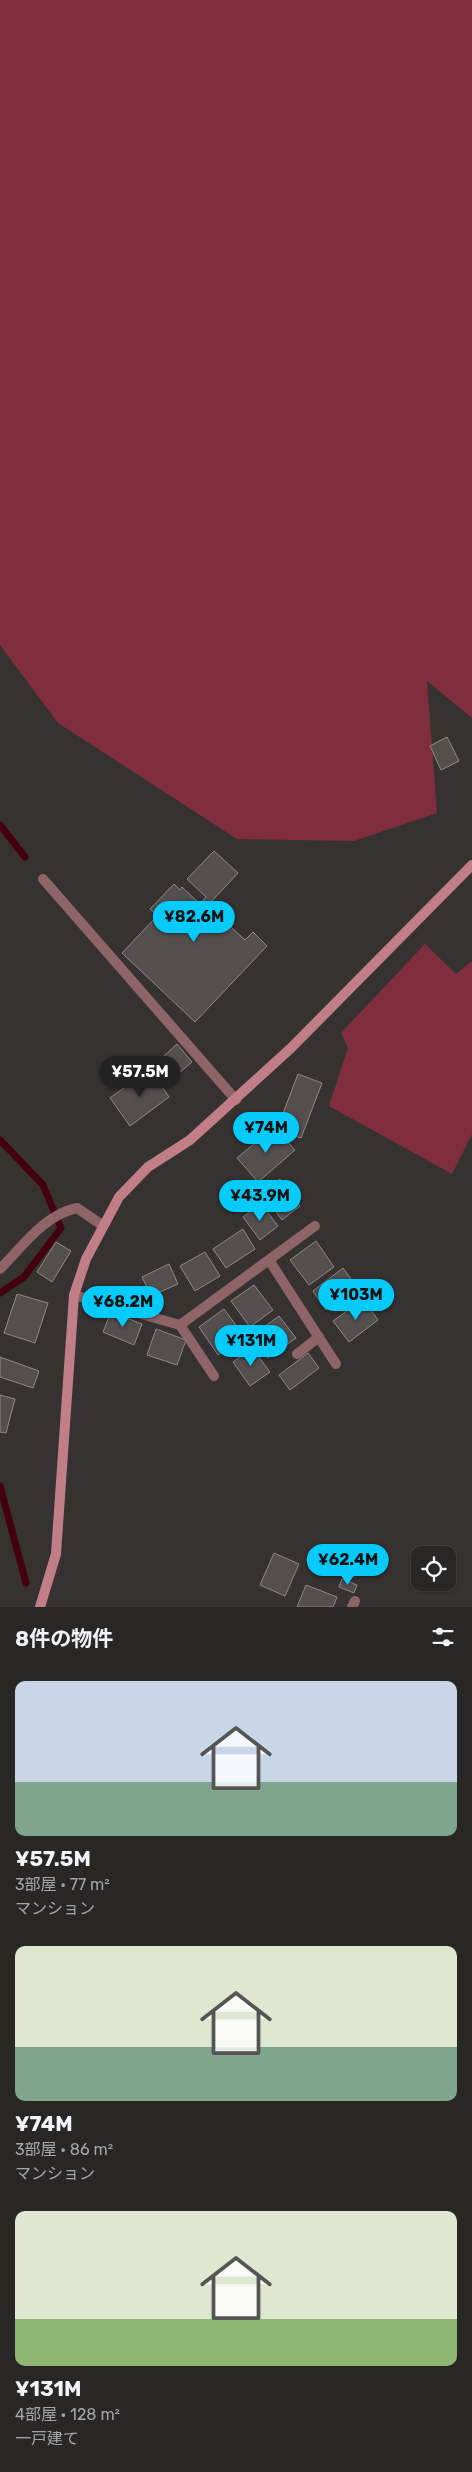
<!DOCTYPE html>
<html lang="ja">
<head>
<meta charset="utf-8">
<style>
	:root { --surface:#292626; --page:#312e2e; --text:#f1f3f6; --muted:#a5a5a7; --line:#454343; --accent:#04cbf9 }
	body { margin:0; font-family:Rubik,"Noto Sans JP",sans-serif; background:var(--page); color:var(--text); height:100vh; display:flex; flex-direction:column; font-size:19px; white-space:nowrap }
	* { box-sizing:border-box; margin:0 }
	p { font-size:16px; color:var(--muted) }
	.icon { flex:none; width:28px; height:28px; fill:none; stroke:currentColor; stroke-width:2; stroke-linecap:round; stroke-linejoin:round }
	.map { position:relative; height:1607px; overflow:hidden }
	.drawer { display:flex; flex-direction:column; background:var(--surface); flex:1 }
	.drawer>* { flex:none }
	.tools { position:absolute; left:411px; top:1546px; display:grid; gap:10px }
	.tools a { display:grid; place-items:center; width:45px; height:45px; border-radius:10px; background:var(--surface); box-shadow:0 1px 4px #0004,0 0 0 1px var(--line); font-size:25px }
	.price { position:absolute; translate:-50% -42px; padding:0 11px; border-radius:18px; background:var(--accent); color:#111; font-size:16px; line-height:32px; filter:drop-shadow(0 1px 2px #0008) }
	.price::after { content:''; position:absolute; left:50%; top:30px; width:15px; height:11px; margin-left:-8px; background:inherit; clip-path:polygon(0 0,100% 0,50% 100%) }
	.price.on { background:#222; color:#fff }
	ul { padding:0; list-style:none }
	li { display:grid; align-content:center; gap:10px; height:265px; padding:0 15px }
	li span { display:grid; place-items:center; height:155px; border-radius:10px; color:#555 }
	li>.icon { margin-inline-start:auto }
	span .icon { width:90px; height:90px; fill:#fffc; stroke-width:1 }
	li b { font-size:21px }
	h2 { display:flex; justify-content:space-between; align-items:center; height:60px; padding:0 15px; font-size:21px }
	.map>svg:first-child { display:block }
</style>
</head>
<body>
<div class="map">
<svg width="472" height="1607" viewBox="0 0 472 1607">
	<rect width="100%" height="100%" fill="#373232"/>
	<g fill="#802e3d">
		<polygon points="0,0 472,0 472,718 427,681 437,813 354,841 237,839 58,723 0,645"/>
		<polygon points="425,944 456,974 472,961 472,1134 452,1174 329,1106 348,1048 341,1033"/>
	</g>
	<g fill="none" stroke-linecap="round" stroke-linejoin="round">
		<g stroke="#440013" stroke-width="7">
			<polyline points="0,825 25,857"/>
			<polyline points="0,1140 43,1185 61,1228 24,1277 0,1293"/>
			<polyline points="0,1486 26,1583"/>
		</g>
	</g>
	<g fill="#544e4f" stroke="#8e8888">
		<polygon points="447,737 459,761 441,770 430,746"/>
		<polygon points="214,851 238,873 211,902 234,923 231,927 245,940 253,932 267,946 195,1022 122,953 157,916 150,909 174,884 180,890 182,887 200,904 206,897 187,879"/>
		<polygon points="177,1044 192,1062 179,1073 164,1056"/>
		<polygon points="150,1069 169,1097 130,1126 110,1098"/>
		<polygon points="298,1074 322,1083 301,1138 277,1129"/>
		<polygon points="274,1127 295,1150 258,1182 237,1158"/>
		<polygon points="280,1179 300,1206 282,1220 261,1192"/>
		<polygon points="261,1204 278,1226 260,1240 243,1217"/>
		<polygon points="243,1229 255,1249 226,1268 213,1249"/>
		<polygon points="316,1241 334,1267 309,1285 290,1260"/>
		<polygon points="56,1242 71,1251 52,1282 37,1272"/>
		<polygon points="205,1252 220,1276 195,1291 180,1266"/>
		<polygon points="169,1264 178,1284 151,1296 142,1277"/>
		<polygon points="343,1268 357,1287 326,1310 313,1291"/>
		<polygon points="254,1285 273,1310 250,1327 231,1301"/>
		<polygon points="17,1294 48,1303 35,1343 4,1333"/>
		<polygon points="363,1299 378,1320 349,1342 333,1321"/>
		<polygon points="224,1309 244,1336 218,1355 199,1327"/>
		<polygon points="111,1312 142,1324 134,1345 103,1332"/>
		<polygon points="279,1316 296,1338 268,1358 252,1336"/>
		<polygon points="156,1329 186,1340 177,1365 147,1355"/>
		<polygon points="252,1348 270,1372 250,1386 233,1362"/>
		<polygon points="308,1353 319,1368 290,1390 279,1375"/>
		<polygon points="0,1357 39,1371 33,1388 0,1377"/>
		<polygon points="0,1395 15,1399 6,1433 0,1432"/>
		<polygon points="274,1553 299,1564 285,1596 260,1585"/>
		<polygon points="342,1579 357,1585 354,1593 339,1587"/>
		<polygon points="306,1585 337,1597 333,1607 297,1607"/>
	</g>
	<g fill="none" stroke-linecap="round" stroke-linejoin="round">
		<polyline stroke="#8f6469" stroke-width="10" points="43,879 236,1100"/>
		<g stroke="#8f6469" stroke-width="10">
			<polyline points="269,1260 336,1364"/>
			<path d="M0,1269C23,1246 44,1215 77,1208L102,1225"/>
			<polyline points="74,1295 180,1325 315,1226"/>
			<polyline points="180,1325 214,1376"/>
			<polyline points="297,1354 319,1337"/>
			<polyline points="352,1607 355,1601"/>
		</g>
		<polyline stroke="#c27e86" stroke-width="10" points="40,1607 56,1554 74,1295 86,1259 119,1197 148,1167 190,1140 291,1048 472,865"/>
	</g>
</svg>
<div class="tools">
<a><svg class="icon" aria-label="locate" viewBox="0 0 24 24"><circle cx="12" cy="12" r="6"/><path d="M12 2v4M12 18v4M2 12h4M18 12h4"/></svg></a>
</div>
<b class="price" style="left:194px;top:943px">¥82.6M</b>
<b class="price on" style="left:140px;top:1098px">¥57.5M</b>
<b class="price" style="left:266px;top:1154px">¥74M</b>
<b class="price" style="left:260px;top:1222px">¥43.9M</b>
<b class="price" style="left:356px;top:1321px">¥103M</b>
<b class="price" style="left:123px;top:1328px">¥68.2M</b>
<b class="price" style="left:251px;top:1367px">¥131M</b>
<b class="price" style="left:348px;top:1586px">¥62.4M</b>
</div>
<section class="drawer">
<h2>8件の物件<svg class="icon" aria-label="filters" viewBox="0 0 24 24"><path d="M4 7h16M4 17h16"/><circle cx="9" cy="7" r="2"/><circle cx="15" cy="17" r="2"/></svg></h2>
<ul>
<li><span style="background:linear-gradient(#c9d6e8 65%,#7fa58c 0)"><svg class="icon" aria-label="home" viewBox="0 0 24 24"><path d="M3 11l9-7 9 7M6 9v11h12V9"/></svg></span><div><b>¥57.5M</b><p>3部屋 · 77 m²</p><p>マンション</p></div></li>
<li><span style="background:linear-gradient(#dfe7d0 65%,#7fa58c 0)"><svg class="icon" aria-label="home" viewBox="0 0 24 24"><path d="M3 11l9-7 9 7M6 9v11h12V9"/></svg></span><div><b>¥74M</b><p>3部屋 · 86 m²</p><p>マンション</p></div></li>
<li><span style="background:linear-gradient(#dfe7d0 70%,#8fb573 0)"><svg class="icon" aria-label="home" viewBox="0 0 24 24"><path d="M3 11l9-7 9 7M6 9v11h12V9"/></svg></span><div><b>¥131M</b><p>4部屋 · 128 m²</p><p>一戸建て</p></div></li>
</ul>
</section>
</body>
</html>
